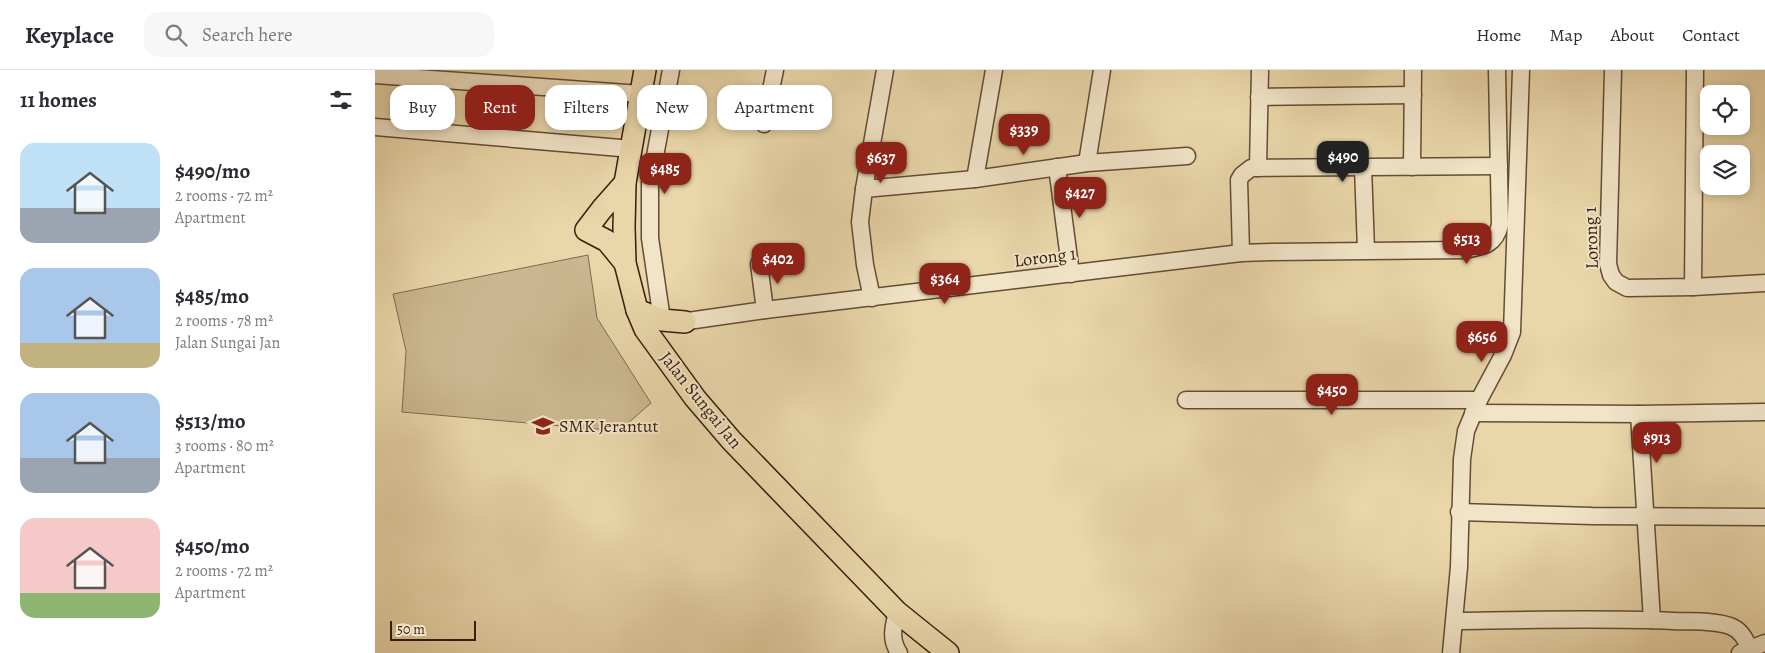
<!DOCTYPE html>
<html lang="en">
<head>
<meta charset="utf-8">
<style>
	:root { --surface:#fff; --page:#f7f7f7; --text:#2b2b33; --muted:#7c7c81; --line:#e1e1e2; --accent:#8f2418 }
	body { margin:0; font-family:Alegreya,serif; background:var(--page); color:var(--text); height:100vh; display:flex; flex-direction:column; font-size:19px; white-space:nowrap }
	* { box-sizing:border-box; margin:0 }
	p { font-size:16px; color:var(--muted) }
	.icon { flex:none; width:28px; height:28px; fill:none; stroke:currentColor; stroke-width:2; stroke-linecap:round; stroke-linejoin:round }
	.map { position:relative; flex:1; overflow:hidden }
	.sheet { display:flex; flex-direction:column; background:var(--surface); width:375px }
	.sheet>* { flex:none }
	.top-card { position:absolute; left:15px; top:15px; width:475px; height:45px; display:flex; gap:10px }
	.buttons { position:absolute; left:1325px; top:15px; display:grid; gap:10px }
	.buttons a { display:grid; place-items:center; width:50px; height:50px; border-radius:10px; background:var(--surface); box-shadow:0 2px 8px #0003; font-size:25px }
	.scale { position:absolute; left:15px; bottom:12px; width:86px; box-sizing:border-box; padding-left:5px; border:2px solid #371e0e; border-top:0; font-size:14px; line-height:18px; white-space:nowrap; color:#371e0e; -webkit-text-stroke:4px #f1e4c7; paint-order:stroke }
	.price { position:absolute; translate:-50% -42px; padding:0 11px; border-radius:10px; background:var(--accent); color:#fff; font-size:16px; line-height:32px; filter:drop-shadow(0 1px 2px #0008) }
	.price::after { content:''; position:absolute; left:50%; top:30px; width:15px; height:11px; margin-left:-8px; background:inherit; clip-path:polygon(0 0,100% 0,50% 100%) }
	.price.current { background:#222; color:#fff }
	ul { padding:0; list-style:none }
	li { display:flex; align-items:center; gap:15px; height:125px; padding:0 20px }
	li span { display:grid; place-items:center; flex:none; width:140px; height:100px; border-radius:15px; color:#555 }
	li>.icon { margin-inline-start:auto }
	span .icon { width:60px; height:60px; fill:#fffc; stroke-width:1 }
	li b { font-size:21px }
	h2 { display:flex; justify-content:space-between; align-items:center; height:60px; padding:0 20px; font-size:21px }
	.chip { padding:0 18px; border-radius:15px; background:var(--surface); box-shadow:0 2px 8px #0003; font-size:18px; line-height:45px }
	.chip.current { background:var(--accent); color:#fff }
	header { display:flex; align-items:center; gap:30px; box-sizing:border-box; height:70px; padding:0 25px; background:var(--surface); border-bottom:1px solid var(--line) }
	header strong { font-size:24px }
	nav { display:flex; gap:28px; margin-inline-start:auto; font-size:18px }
	.search { width:350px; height:45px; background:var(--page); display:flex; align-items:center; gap:12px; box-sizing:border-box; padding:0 18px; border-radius:15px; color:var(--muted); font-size:19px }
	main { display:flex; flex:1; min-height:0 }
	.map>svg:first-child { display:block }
</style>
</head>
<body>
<header>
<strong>Keyplace</strong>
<div class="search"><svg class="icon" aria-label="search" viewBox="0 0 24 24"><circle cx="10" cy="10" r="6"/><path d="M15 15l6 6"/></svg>Search here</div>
<nav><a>Home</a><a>Map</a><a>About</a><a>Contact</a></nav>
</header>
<main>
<section class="sheet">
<h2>11 homes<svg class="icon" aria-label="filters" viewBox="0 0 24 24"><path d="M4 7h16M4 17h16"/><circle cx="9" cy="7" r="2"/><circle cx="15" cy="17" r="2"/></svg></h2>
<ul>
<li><span style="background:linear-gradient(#bfe0f5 65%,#9aa5b1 0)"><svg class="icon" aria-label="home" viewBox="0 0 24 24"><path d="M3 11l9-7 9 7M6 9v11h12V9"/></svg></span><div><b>$490/mo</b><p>2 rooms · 72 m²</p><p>Apartment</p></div></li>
<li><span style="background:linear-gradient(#a9c7e8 75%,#c2b280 0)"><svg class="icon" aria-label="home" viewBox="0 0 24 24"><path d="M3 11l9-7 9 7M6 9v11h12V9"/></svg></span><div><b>$485/mo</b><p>2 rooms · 78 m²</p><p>Jalan Sungai Jan</p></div></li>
<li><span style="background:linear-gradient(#a9c7e8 65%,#9aa5b1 0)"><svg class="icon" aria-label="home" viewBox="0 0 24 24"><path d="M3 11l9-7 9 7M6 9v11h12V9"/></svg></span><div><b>$513/mo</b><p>3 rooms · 80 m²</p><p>Apartment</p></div></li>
<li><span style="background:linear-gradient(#f6c9c9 75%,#8fb573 0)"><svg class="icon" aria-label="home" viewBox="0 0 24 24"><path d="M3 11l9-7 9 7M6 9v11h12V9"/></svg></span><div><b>$450/mo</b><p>2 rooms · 72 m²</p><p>Apartment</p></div></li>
</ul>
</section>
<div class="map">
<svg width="1390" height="583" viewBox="0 0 1390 583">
	<rect width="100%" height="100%" fill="#e9d6a9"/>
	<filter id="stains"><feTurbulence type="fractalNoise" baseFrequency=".004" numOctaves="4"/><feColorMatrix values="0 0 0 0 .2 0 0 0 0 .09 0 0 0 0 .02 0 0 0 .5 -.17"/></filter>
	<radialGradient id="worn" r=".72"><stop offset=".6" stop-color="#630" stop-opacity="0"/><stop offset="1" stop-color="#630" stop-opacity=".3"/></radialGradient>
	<polygon fill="#cbb78f" stroke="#816a4e" points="213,185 222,248 276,333 244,361 27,342 31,281 18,224"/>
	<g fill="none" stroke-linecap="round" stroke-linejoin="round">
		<g stroke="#644c35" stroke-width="19">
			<g id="minor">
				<polyline points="1238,0 1233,194 1236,205 1241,212 1252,218 1318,217 1390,213"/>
				<polyline points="0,5 266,24 290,29"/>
				<polyline points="884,27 1038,25"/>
				<polyline points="389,54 400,0"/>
				<polyline points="0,57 257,79"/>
				<polyline points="712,93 727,0"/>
				<polyline points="682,97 696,204"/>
				<polyline points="988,97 991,180"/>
				<polyline points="1037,97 1038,0"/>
				<polyline points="883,98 885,0"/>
				<polyline points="600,109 619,0"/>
				<polyline points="489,119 600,109 712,93 812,86"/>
				<polyline points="866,183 864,110 867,105 876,98 1124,96"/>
				<polyline points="384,194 390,240"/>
				<polyline points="1318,217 1320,0"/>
				<polyline points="497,228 490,195 485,152 489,119 510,0"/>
				<polyline points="287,250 275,168 275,113 296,0"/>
				<path d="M299,253L390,240L866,183L896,182L1090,180C1109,176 1120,175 1125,155L1122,0"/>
				<polyline points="811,330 1104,330"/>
				<polyline points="1098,343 1264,344 1390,342"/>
				<polyline points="1264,344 1277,550"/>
				<polyline points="1084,442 1217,446 1390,447"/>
				<path d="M522,542C518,558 515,569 524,583"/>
				<path d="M1080,551C1152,550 1226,548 1298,551C1316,552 1338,550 1355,556C1366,560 1370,569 1375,579"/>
				<polyline points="1076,583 1084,497 1087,389 1091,361 1104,330 1128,285 1137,262 1146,0"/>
				<polyline points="1365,583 1390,573"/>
			</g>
		</g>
		<g stroke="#371e0e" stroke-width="24">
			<g id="major">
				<polyline points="270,0 250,113 249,157 250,193 262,240 270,259 320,328 356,370 522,542 573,583"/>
				<polyline points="250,193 232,171 211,160 227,139 250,113"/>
				<polyline points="262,240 287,250 310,252"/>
			</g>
		</g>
		<use href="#minor" stroke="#f1e4c7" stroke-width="16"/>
		<use href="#major" stroke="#e9d6a9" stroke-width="21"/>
	</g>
	<defs>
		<g id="school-bare" transform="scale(1.725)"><path d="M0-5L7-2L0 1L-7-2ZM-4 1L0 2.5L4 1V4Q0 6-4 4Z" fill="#8f2418" stroke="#f1e4c7" stroke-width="2.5" paint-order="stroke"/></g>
	</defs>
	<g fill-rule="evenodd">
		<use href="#school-bare" x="168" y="356"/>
	</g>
	<g text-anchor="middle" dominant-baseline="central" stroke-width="4" stroke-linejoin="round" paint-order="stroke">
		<g font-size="18" fill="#371e0e" stroke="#f1e4c7">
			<text transform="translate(1216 168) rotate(-92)">Lorong 1</text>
			<text transform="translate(670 187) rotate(-7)">Lorong 1</text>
			<text transform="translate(326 330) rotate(51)">Jalan Sungai Jan</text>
		</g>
		<g font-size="18" fill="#371e0e" stroke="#f1e4c7" text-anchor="start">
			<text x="184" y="356">SMK Jerantut</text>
		</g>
	</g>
	<rect width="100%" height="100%" filter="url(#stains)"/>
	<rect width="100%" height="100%" fill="url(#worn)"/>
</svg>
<div class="buttons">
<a><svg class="icon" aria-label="locate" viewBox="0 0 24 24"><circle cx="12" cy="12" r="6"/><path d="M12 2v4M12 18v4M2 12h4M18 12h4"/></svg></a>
<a><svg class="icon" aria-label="layers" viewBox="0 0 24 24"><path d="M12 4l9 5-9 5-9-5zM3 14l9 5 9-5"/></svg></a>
</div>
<div class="scale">50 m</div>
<b class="price" style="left:649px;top:86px">$339</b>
<b class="price current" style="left:968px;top:113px">$490</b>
<b class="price" style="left:506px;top:114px">$637</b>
<b class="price" style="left:290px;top:125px">$485</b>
<b class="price" style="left:705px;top:149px">$427</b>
<b class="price" style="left:1092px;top:195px">$513</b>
<b class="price" style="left:403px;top:215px">$402</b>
<b class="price" style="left:570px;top:235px">$364</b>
<b class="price" style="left:1107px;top:293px">$656</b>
<b class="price" style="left:957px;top:346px">$450</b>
<b class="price" style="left:1282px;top:394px">$913</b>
<div class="top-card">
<a class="chip">Buy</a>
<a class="chip current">Rent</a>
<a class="chip">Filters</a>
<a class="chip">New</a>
<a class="chip">Apartment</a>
</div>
</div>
</main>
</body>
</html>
